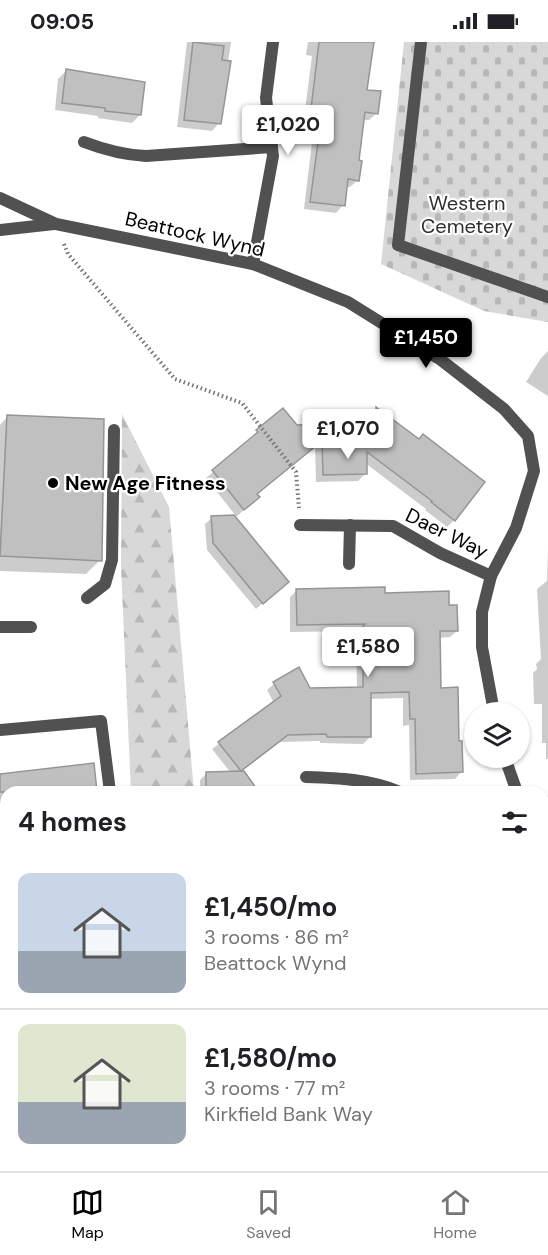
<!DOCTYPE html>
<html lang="en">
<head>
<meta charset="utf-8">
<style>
	:root { --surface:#fff; --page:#f6f6f6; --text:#202124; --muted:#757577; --line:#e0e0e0; --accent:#000 }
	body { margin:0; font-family:"DM Sans",sans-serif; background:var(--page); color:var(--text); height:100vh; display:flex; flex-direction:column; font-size:22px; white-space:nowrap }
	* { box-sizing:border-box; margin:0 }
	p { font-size:20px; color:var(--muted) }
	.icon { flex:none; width:33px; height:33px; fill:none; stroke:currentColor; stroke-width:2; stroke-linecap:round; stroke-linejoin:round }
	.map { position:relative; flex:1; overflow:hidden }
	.sheet { position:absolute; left:0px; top:744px; width:549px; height:386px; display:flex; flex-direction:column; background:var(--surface); border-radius:18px 18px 0 0; box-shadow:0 2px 4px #0004 }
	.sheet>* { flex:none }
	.fabs { position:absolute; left:464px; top:660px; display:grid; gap:12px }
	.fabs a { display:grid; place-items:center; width:66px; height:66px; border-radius:50%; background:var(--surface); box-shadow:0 2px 4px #0004; font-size:30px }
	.price { position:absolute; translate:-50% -51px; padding:0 14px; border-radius:6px; background:#fff; color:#222; font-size:20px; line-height:39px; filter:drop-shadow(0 2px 3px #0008) }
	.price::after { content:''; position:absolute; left:50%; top:36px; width:18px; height:14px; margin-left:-9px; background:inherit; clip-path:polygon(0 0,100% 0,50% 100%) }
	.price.active { background:var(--accent); color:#fff }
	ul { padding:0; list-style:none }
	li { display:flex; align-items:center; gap:18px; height:150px; padding:0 18px }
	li+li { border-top:2px solid var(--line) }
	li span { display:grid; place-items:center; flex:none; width:168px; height:120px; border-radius:12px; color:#555 }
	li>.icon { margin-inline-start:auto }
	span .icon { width:72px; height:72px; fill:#fffc; stroke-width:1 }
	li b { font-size:26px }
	h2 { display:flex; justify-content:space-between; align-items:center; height:72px; padding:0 18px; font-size:26px }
	.status { display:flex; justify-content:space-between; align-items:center; height:42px; padding:0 30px; background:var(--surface); direction:ltr }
	.status svg { height:16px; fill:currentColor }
	.dock { display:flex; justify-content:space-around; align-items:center; height:84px; border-top:2px solid var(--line); background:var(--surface); font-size:16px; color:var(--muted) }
	.dock a { display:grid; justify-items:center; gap:3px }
	.dock .active { color:var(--accent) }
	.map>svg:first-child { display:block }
</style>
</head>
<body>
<div class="status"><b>09:05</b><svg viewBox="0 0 49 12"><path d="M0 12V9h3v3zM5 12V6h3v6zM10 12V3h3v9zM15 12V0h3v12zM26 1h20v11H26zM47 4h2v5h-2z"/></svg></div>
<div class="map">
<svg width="548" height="1129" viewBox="0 0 548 1129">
	<defs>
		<pattern id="forest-firs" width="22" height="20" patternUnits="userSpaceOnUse" patternTransform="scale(1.5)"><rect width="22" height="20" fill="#d8d8d8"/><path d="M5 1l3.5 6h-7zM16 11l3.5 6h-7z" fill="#b8b8b8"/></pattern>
		<pattern id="cemetery-stones" width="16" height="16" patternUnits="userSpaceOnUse" patternTransform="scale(1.5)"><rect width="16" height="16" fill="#d8d8d8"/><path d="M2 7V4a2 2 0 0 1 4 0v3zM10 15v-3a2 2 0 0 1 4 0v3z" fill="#b8b8b8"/></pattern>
	</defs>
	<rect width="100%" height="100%" fill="#fff"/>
	<g fill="url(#forest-firs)">
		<polygon points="122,372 169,465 194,750 131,750 121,525"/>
		<polygon points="6,1067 6,1124 193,1124 194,1129 0,1129 0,1068"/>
	</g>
	<polygon fill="url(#cemetery-stones)" points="404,0 548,0 548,280 484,269 381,222"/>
	<g fill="#0003">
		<polygon points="187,0 231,0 219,81 212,89 177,85"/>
		<polygon points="308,0 372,0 366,49 377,71 369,78 363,78 357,120 358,138 350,145 346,145 343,163 336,171 304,167 312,100 301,99 312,14 306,13"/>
		<polygon points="66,29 140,73 132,81 98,76 98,74 55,68 58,37"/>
		<polygon points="548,309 548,354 526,340 541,316"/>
		<polygon points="376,367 454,478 447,485 425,468 426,467 365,421 366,431 358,439 316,440 315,404 256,452 258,455 235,476 280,546 256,567 207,508 205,482 212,476 236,474 206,436 251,398 258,389 297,384 327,394 369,393 369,374"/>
		<polygon points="8,374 100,518 86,532 0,529 0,383"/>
		<polygon points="548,505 548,717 546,717 546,701 542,701 542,662 534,662 533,631 537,627 536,622 541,617 537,547 547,539"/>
		<polygon points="297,548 383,552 448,565 457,589 450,595 438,596 439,647 458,701 461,730 455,737 410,738 409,683 403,684 403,656 369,657 370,695 363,702 320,701 320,699 280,700 239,731 257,750 200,750 200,738 207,731 231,731 212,707 274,661 267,648 274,642 309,647 357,646 356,592 360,589 290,590 290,555"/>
		<polygon points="0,733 96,750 6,750 6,849 0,850"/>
		<polygon points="548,774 548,859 546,798 543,798 543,779"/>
		<polygon points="548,956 548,1120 543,1120 543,1043 547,1039 545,958"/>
		<polygon points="323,1124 376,1124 377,1129 323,1129"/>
		<polygon points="410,1124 473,1124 473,1129 411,1129"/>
	</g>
	<g fill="#c0c0c0" stroke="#959595" stroke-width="1.5">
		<polygon points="193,0 224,4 222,18 231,19 221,82 184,78"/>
		<polygon points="319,0 374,0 367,48 381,49 378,72 365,70 359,118 362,119 359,139 348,137 345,164 310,160 319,93 308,92"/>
		<polygon points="66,27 145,40 141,73 105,69 105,66 62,61"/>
		<polygon points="376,365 419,397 423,392 485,440 455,479 431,460 432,459 367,410 367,432 323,433 322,399 257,452 260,455 244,468 212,428 258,390 256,388 283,366 297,383 344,381 330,392 376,391"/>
		<polygon points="7,373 104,377 102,519 0,514"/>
		<polygon points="234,473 289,540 263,562 213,501 211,474"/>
		<polygon points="385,545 385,551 449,549 449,563 457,563 458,589 440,589 441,646 458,645 459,699 462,699 463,730 416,732 415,677 410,677 409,650 371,651 371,695 327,695 326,692 288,693 241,729 218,700 281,654 273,640 299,625 310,646 363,645 363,584 365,582 297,583 296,547"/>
		<polygon points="94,721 97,750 0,750 0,732"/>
		<polygon points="244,729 259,750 206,750 206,730"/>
	</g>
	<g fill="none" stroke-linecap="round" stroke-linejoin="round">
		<g stroke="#737373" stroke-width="4" stroke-dasharray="1.5 3" stroke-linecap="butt">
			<polyline points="64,202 68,212 175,337 242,361 296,430 299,466"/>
			<polyline points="543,931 548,931"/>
		</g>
		<g stroke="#515151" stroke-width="12">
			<polyline points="421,0 398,203 548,255"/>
			<path d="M84,100C105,108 124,113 146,114L272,105"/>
			<polyline points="87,556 105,542 112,518 114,388"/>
			<polyline points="0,585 31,585"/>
			<polyline points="0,688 101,679 110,750"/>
			<polyline points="0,1060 6,1059"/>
		</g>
		<g stroke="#515151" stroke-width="12">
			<polyline points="0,156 56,182 253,222 348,260 441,318 504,367 528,394 534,429 516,486 491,534 482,570 482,605 494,670"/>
			<polyline points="0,188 54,182"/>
			<polyline points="253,222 273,114 266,56 273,0"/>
			<polyline points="300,483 393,484 440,511 491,534"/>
			<polyline points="349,522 350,483"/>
			<polyline points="505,716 517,750"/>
			<path d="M306,735C338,736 369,737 400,750"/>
			<polyline points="513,1124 518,1129"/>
		</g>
	</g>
	<circle fill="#000" stroke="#fff" stroke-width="2" cx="53" cy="441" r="6"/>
	<g text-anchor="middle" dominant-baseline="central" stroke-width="4.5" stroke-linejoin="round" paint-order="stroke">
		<g font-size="20" fill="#2f2f2f" stroke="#fff">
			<text x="467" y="161">Western<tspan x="467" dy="23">Cemetery</tspan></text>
		</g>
		<g font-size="20" fill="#000" stroke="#fff">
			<text transform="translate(195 192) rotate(13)">Beattock Wynd</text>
			<text transform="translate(447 491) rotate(26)">Daer Way</text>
		</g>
		<g font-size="20" font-weight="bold" fill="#000" stroke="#fff" text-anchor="start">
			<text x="65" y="441">New Age Fitness</text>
		</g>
	</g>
</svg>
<div class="fabs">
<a><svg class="icon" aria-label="layers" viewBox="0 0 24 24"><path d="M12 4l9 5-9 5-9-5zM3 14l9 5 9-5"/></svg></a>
</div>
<b class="price" style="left:288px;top:114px">£1,020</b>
<b class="price active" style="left:426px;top:327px">£1,450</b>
<b class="price" style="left:348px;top:418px">£1,070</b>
<b class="price" style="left:368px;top:636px">£1,580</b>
<section class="sheet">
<h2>4 homes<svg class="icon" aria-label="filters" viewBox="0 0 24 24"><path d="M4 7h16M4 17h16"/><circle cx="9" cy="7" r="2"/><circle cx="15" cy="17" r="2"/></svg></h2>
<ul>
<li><span style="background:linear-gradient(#c9d6e8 65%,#9aa5b1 0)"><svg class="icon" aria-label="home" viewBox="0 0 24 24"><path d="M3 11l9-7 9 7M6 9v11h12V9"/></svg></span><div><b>£1,450/mo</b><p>3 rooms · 86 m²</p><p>Beattock Wynd</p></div></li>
<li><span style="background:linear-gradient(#dfe7d0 65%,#9aa5b1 0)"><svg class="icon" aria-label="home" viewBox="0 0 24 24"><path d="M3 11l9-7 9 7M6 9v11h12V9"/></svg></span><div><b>£1,580/mo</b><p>3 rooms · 77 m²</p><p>Kirkfield Bank Way</p></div></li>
</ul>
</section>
</div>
<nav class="dock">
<a class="active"><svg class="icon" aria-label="map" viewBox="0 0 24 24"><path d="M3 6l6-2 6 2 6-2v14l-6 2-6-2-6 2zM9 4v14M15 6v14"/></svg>Map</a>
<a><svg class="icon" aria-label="saved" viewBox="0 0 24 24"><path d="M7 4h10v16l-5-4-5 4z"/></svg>Saved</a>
<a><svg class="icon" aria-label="home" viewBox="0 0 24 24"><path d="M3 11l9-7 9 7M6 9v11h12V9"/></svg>Home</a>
</nav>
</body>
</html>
